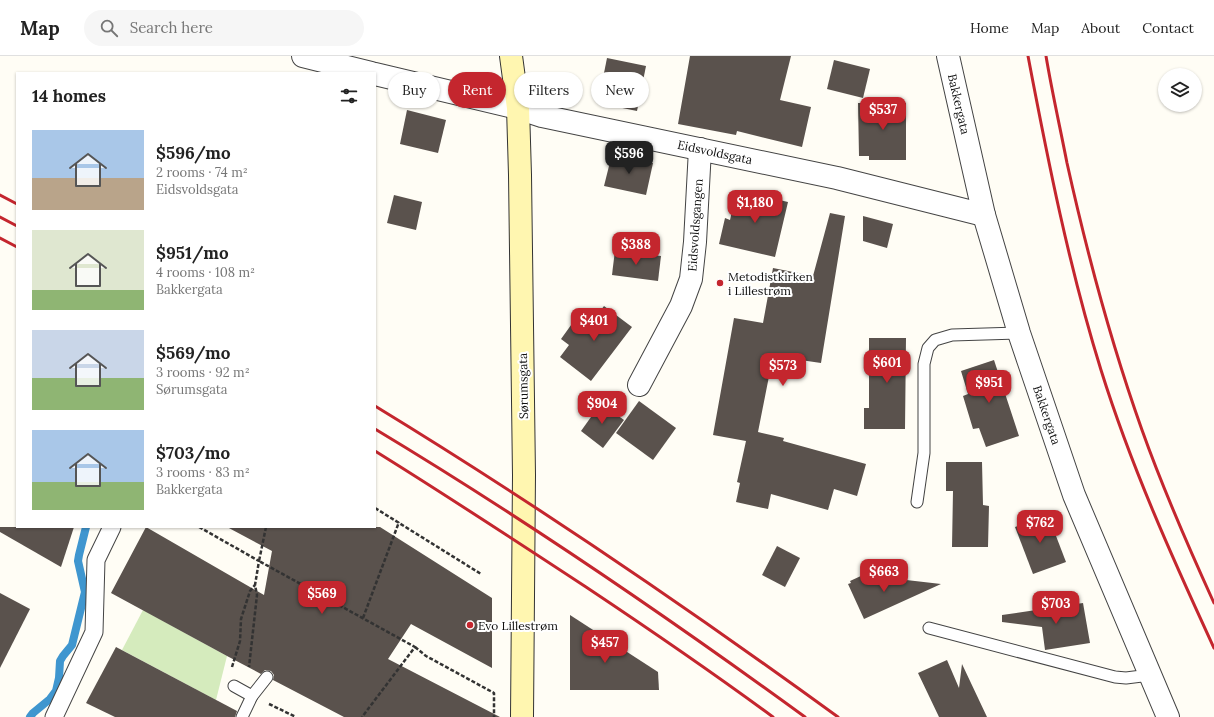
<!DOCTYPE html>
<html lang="en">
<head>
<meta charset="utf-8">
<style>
	:root { --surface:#fff; --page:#f6f6f6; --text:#222; --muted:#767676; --line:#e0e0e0; --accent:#c4262e }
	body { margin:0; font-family:Lora,serif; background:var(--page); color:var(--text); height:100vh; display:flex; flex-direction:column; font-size:15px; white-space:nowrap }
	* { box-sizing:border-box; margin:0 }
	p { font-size:13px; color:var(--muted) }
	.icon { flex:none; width:22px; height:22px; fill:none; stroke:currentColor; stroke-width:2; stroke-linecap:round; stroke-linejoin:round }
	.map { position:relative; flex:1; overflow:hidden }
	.sheet { position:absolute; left:16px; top:16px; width:360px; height:456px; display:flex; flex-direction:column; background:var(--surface); border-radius:0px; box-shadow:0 1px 3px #0004 }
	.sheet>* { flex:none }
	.top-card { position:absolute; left:388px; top:16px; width:380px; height:36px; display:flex; gap:8px }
	.tools { position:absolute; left:1158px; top:12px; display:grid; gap:8px }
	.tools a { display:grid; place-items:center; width:44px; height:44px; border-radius:50%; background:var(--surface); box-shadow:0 1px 3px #0004; font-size:20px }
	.price { position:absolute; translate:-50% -34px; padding:0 9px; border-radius:8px; background:var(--accent); color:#fff; font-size:13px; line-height:26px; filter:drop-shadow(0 1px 2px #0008) }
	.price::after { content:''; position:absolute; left:50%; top:24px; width:12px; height:9px; margin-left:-6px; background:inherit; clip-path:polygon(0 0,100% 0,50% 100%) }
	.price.current { background:#222; color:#fff }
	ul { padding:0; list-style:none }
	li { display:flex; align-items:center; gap:12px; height:100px; padding:0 16px }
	li span { display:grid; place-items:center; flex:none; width:112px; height:80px; border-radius:0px; color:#555 }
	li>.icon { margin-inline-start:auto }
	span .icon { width:48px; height:48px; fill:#fffc; stroke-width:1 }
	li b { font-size:17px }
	h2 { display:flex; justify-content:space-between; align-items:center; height:48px; padding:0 16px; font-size:17px }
	.chip { padding:0 14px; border-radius:18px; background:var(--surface); box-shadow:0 1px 3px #0004; font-size:14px; line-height:36px }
	.chip.current { background:var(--accent); color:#fff }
	header { display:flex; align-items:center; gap:24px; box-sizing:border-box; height:56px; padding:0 20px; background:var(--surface); border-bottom:1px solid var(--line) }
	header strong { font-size:19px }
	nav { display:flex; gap:22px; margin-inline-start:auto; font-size:14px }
	.search { width:280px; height:36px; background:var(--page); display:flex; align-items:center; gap:10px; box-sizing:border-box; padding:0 14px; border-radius:22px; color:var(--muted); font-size:15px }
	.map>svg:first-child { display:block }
</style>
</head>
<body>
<header>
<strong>Map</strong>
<div class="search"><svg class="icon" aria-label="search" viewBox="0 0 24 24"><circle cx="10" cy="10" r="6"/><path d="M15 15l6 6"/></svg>Search here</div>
<nav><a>Home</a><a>Map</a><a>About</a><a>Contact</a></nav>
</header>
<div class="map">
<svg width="1214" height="661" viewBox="0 0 1214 661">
	<rect width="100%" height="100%" fill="#fffdf5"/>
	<polygon fill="#d5ebbd" points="143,554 227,600 216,644 122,594"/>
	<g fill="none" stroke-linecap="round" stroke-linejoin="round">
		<polyline stroke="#3f96cf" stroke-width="8" points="30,661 33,657 50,643 56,635 59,622 60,605 63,600 72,589 85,536 78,505 79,499 86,471"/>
	</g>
	<g fill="#5a524d">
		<polygon points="690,0 791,0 780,44 811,51 802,91 737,75 736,79 678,68"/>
		<polygon points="607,2 646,10 637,55 598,47"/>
		<polygon points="834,4 870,13 863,42 827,33"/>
		<polygon points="858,47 906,47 906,104 869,104 869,100 859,100"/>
		<polygon points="407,54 446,64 438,97 400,88"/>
		<polygon points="612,98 653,107 646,139 604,130"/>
		<polygon points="737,134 788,146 775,201 719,188 725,162 730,164"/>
		<polygon points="394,139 422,146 416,174 387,167"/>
		<polygon points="830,157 845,160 821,307 773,300 758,376 784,382 783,385 866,408 857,440 834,433 828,454 771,438 768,453 736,446 740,427 737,426 746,385 713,379 734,262 763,267 773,212 813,220"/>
		<polygon points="863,160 893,168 887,192 863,185"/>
		<polygon points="615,194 661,200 658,225 612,219"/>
		<polygon points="604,250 632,271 591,325 560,301 569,289 561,283 579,258 591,267"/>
		<polygon points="869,282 906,282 905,373 864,373 864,352 869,352"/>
		<polygon points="994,304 1019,380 986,391 979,372 973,373 963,340 968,338 961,315"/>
		<polygon points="639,345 676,372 653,404 616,377"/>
		<polygon points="601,347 624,364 603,392 581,375"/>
		<polygon points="946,406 982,406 983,449 989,450 988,491 952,491 953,435 946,435"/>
		<polygon points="1048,459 1066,506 1033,518 1015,471"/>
		<polygon points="0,471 74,471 61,511 0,476"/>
		<polygon points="146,471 264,539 272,495 227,471 380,471 492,542 492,612 411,568 388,603 500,661 344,661 273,624 274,619 271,615 265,614 261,618 227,600 111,537"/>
		<polygon points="777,490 800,502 785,531 762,519"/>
		<polygon points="863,519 941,528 864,563 848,528 851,527 850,525"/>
		<polygon points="0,537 30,553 0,612"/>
		<polygon points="1083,547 1090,587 1045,594 1042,571 1002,566 1002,559"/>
		<polygon points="570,559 658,616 659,634 570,634"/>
		<polygon points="116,591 237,655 235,661 115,661 86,647"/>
		<polygon points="947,604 959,632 962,608 987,661 939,661 918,617"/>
	</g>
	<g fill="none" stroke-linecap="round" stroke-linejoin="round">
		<g stroke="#444" stroke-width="13">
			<g id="service">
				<polyline points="917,446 924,397 924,308 928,292 935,284 952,279 1019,277"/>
				<polyline points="929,572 1115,621 1126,622 1150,619"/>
				<polyline points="234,630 252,640"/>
				<polyline points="242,661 252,640 267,621"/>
			</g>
		</g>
		<g stroke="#444" stroke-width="19">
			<polyline id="pedestrian" points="54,661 94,576 96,504 112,471"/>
		</g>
		<g stroke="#444" stroke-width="24">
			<g id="minor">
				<polyline points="303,0 371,17"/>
				<polyline points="948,0 984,159 1019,277 1074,439 1168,661"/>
				<polyline points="375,18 518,52 542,60 837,122 984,159"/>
				<polyline points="639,329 681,250 691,223 695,186 700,93"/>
			</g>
		</g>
		<g stroke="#333" stroke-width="24">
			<polyline id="secondary" points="511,0 518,52 520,119 524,419 522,661"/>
		</g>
		<g stroke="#333" stroke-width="2.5" stroke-dasharray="4 2" stroke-linecap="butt">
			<polyline points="375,452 481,518"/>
			<polyline points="199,471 259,505 255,529 257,539 249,611"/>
			<polyline points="266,471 259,505 415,591 362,661"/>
			<polyline points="363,562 399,466"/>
			<polyline points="415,591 426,600 494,637 494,661"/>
			<polyline points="232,611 240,585 241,563 250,535 255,529"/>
			<polyline points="269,648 296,661"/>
		</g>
		<use href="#service" stroke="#fff" stroke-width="11"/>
		<use href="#pedestrian" stroke="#fff" stroke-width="17"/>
		<use href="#minor" stroke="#fff" stroke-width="22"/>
		<use href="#secondary" stroke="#fff6b0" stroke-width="22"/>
		<g stroke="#c4262e" stroke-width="3">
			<path d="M1028,0C1048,105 1069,211 1101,314C1131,410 1172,501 1214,592"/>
			<path d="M1046,0C1052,36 1060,71 1067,107C1087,197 1111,287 1142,374C1163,433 1188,490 1214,547"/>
			<polyline points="0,139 17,148"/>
			<polyline points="0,161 17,170"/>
			<polyline points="0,182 17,191"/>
			<path d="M375,350C534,447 688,552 838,661"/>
			<path d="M375,373C523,462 665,559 805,661"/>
			<path d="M375,395C446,439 516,485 586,531C649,573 712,616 773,661"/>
		</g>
	</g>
	<g fill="#c4262e" stroke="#fff" stroke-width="1.5">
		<circle cx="720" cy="227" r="4"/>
		<circle cx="470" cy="569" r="4"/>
	</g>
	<g text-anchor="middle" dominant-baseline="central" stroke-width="4" stroke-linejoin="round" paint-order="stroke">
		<g font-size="12" fill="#111" stroke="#fff">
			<text transform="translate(959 48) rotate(77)">Bakkergata</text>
			<text transform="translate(715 96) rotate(12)">Eidsvoldsgata</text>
			<text transform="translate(695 169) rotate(-86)">Eidsvoldsgangen</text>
			<text transform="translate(523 330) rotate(-91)">Sørumsgata</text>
			<text transform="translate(1047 359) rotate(71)">Bakkergata</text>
		</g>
		<g font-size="12" fill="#111" stroke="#fff" text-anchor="start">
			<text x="728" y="220">Metodistkirken<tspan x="728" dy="14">i Lillestrøm</tspan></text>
			<text x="478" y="569">Evo Lillestrøm</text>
		</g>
	</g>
</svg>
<div class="tools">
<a><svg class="icon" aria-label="layers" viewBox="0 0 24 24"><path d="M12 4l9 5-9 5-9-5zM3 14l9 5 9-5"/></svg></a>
</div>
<b class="price" style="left:883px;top:75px">$537</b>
<b class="price current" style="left:629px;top:119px">$596</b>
<b class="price" style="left:755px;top:168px">$1,180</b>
<b class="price" style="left:636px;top:210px">$388</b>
<b class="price" style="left:594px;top:286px">$401</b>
<b class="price" style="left:887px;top:328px">$601</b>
<b class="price" style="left:783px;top:331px">$573</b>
<b class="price" style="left:989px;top:348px">$951</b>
<b class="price" style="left:602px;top:369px">$904</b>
<b class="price" style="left:1040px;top:488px">$762</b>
<b class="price" style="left:884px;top:537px">$663</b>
<b class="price" style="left:322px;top:559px">$569</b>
<b class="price" style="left:1056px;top:569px">$703</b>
<b class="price" style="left:605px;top:608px">$457</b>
<div class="top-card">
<a class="chip">Buy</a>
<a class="chip current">Rent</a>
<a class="chip">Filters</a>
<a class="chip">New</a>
</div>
<section class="sheet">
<h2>14 homes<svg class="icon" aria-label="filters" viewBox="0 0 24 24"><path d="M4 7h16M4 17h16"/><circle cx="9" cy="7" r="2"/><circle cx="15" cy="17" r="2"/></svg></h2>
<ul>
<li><span style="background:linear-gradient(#a9c7e8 60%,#b9a48a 0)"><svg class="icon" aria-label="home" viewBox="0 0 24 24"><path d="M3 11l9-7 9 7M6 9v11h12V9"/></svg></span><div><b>$596/mo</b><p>2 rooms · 74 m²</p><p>Eidsvoldsgata</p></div></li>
<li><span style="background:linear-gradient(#dfe7d0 75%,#8fb573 0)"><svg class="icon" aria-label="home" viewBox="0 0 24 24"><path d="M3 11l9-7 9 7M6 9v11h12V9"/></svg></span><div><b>$951/mo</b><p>4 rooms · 108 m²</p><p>Bakkergata</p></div></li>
<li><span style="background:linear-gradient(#c9d6e8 60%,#8fb573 0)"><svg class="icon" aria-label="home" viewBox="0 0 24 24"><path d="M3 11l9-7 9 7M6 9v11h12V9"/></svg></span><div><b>$569/mo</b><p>3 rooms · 92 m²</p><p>Sørumsgata</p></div></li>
<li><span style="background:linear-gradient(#a9c7e8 65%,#8fb573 0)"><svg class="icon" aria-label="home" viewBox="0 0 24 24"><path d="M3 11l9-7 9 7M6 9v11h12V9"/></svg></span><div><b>$703/mo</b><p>3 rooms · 83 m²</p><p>Bakkergata</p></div></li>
</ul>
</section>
</div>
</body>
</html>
